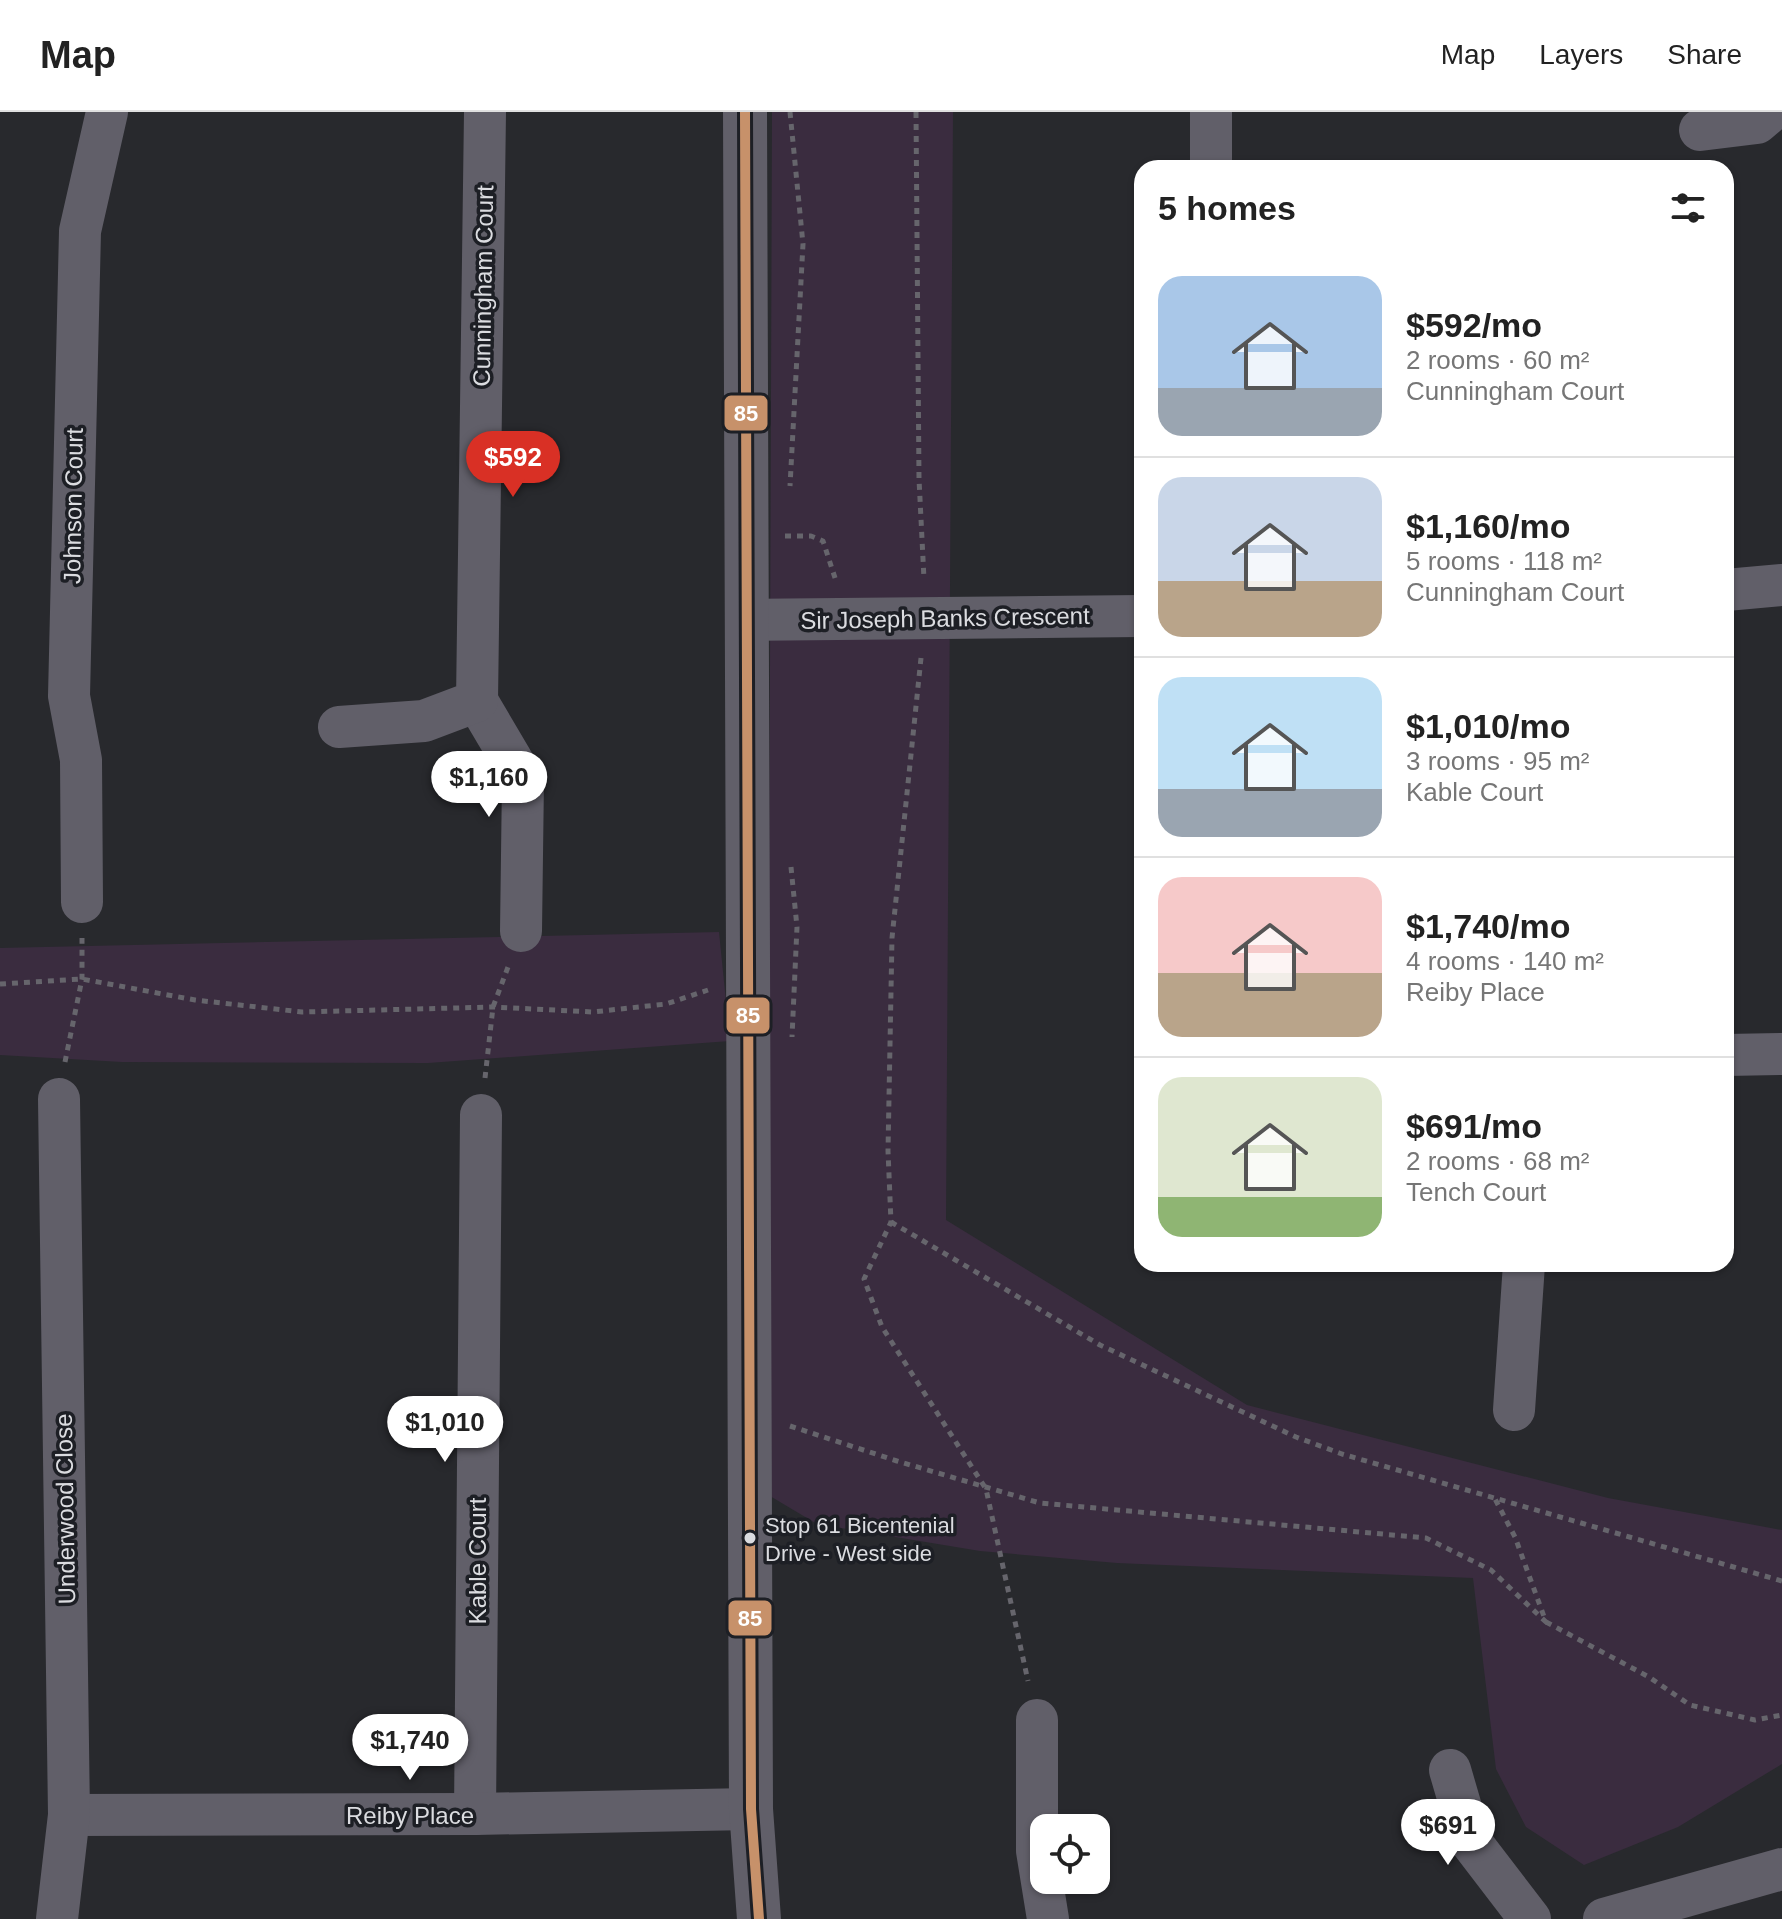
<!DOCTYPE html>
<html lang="en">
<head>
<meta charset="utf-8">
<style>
	:root { --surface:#fff; --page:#f2f2f2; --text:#222; --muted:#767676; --line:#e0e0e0; --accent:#d93025 }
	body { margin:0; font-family:Helvetica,sans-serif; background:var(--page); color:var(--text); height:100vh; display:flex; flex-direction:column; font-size:30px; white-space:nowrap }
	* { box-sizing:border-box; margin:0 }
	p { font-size:26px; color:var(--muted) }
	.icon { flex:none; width:44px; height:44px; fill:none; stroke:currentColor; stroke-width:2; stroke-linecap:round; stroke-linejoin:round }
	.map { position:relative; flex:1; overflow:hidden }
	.details { position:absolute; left:1134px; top:48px; width:600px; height:1112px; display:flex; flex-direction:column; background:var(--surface); border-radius:24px; box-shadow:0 2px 6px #0004 }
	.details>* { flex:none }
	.fabs { position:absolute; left:1030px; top:1702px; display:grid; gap:16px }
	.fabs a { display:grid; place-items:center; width:80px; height:80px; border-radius:16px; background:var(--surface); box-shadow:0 2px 6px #0004; font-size:40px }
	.price { position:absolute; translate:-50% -68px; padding:0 18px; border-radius:28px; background:#fff; color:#222; font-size:26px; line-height:52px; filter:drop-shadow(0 2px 4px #0008) }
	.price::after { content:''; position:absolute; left:50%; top:48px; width:24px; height:18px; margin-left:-12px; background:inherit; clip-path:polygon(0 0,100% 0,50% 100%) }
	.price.selected { background:var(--accent); color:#fff }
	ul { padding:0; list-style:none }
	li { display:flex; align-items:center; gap:24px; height:200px; padding:0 24px }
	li+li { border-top:2px solid var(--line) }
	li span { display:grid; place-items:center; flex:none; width:224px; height:160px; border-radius:24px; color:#555 }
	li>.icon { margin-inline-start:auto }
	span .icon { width:96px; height:96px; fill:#fffc; stroke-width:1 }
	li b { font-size:34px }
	h2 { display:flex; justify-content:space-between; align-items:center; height:96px; padding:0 24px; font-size:34px }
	header { display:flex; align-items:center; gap:48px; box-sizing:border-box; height:112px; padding:0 40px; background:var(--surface); border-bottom:2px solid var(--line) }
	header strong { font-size:38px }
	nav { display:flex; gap:44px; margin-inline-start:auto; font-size:28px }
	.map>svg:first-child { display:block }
</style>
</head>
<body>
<header>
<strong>Map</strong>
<nav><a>Map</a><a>Layers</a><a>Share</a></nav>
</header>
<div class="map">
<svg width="1782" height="1807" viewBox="0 0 1782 1807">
	<rect width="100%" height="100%" fill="#28292d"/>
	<g fill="#3a2c3f">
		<polygon points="772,0 953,0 946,1108 1247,1293 1608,1386 1782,1418 1782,1652 1678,1715 1584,1753 1526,1715 1496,1657 1473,1466 1117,1451 980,1439 817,1412 750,1372 768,1113"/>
		<polygon points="719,820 730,929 428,951 122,950 0,943 0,836"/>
	</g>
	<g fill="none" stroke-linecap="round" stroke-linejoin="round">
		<g stroke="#66656c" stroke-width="5" stroke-dasharray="6 6" stroke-linecap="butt">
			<polyline points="790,0 803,132 790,374"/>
			<polyline points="916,0 919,367 924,467"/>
			<polyline points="785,424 811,424 823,429 836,469"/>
			<polyline points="921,546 892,826 888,1039 891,1110 864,1167 882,1215 986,1377 1028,1569"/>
			<polyline points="791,755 797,815 792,925"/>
			<polyline points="0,872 82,867 195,888 302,900 493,895 593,900 666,892 708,878"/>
			<polyline points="65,950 82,867 82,826"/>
			<polyline points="485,966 493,895 508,855"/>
			<polyline points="891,1110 1100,1233 1296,1325 1342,1342 1782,1469"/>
			<polyline points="790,1314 897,1349 1040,1391 1426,1426 1491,1458 1546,1510 1515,1425 1494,1385"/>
			<polyline points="1546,1510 1649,1565 1690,1593 1755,1608 1782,1603"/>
		</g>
		<g stroke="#615f69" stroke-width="42">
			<polyline points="1700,18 1757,11 1770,0"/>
			<polyline points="1211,56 1211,0"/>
			<polyline points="1726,478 1782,473"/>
			<polyline points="748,508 1142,504"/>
			<polyline points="477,589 523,667 521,819"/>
			<polyline points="339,615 424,609 477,589 485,0"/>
			<polyline points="82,790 81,648 69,584 80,119 107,0"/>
			<polyline points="1726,943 1782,942"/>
			<polyline points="1514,1298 1524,1152"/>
			<polyline points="1037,1608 1037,1739 1048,1807"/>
			<polyline points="1450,1658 1471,1730 1530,1807"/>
			<polyline points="475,1702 481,1003"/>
			<polyline points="69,1703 475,1702 751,1697"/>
			<polyline points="57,1807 69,1703 59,987"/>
			<polyline points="1604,1807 1782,1757"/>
		</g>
		<polyline stroke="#615f69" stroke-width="44" points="745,0 751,1697 759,1807"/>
		<g stroke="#1d1f25" stroke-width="16">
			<polyline id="bus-1" points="745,0 751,1697 759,1807"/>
		</g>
		<use href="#bus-1" stroke="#c7916a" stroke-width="10"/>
	</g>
	<circle fill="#dbdce0" stroke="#1d1f25" stroke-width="3" cx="750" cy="1426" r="7"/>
	<g text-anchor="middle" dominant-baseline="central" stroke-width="7" stroke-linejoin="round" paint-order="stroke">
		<g font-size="22" fill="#dbdce0" stroke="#1d1f25" text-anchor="start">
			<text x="765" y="1413">Stop 61 Bicentenial<tspan x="765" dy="28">Drive - West side</tspan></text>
		</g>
		<g font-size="24" fill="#dbdce0" stroke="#1d1f25">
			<text transform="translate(483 174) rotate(-89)">Cunningham Court</text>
			<text transform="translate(73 394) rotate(-89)">Johnson Court</text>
			<text transform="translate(945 506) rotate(-1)">Sir Joseph Banks Crescent</text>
			<text transform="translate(65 1397) rotate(-91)">Underwood Close</text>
			<text transform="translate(477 1449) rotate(-90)">Kable Court</text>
			<text x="410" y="1703">Reiby Place</text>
		</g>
	</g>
	<g stroke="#1d1f25" stroke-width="3">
		<rect x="723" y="282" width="46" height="38" rx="8" fill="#c7916a"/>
		<rect x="725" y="884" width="46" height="39" rx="8" fill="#c7916a"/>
		<rect x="727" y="1487" width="46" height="38" rx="8" fill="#c7916a"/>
	</g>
	<g font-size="22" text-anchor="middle" font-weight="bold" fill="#fff">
		<text x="746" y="309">85</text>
		<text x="748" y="911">85</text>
		<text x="750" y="1514">85</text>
	</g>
</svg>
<div class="fabs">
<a><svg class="icon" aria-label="locate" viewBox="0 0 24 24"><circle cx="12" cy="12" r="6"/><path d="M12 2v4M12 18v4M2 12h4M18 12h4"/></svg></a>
</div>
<b class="price selected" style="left:513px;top:387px">$592</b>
<b class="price" style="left:489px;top:707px">$1,160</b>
<b class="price" style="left:445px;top:1352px">$1,010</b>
<b class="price" style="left:410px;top:1670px">$1,740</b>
<b class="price" style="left:1448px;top:1755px">$691</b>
<section class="details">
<h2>5 homes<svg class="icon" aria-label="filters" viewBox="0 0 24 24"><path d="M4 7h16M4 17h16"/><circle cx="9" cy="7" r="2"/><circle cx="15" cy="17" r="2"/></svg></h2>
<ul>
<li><span style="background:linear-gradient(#a9c7e8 70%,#9aa5b1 0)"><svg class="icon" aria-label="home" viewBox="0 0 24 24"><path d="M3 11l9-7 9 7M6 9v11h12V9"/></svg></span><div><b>$592/mo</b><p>2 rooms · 60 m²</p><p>Cunningham Court</p></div></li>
<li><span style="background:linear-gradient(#c9d6e8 65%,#b9a48a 0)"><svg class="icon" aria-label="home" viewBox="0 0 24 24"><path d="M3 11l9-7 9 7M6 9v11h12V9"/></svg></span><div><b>$1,160/mo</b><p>5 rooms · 118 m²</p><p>Cunningham Court</p></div></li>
<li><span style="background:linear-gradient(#bfe0f5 70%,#9aa5b1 0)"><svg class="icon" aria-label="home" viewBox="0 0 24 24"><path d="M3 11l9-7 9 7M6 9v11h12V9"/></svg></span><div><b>$1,010/mo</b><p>3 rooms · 95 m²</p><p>Kable Court</p></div></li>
<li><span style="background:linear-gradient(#f6c9c9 60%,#b9a48a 0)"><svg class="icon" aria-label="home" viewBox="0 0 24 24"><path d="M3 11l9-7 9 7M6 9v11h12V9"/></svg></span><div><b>$1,740/mo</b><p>4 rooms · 140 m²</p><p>Reiby Place</p></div></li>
<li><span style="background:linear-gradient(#dfe7d0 75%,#8fb573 0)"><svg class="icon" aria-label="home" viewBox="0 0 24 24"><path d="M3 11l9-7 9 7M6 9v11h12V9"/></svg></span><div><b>$691/mo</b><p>2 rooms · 68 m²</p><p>Tench Court</p></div></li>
</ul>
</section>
</div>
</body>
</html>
